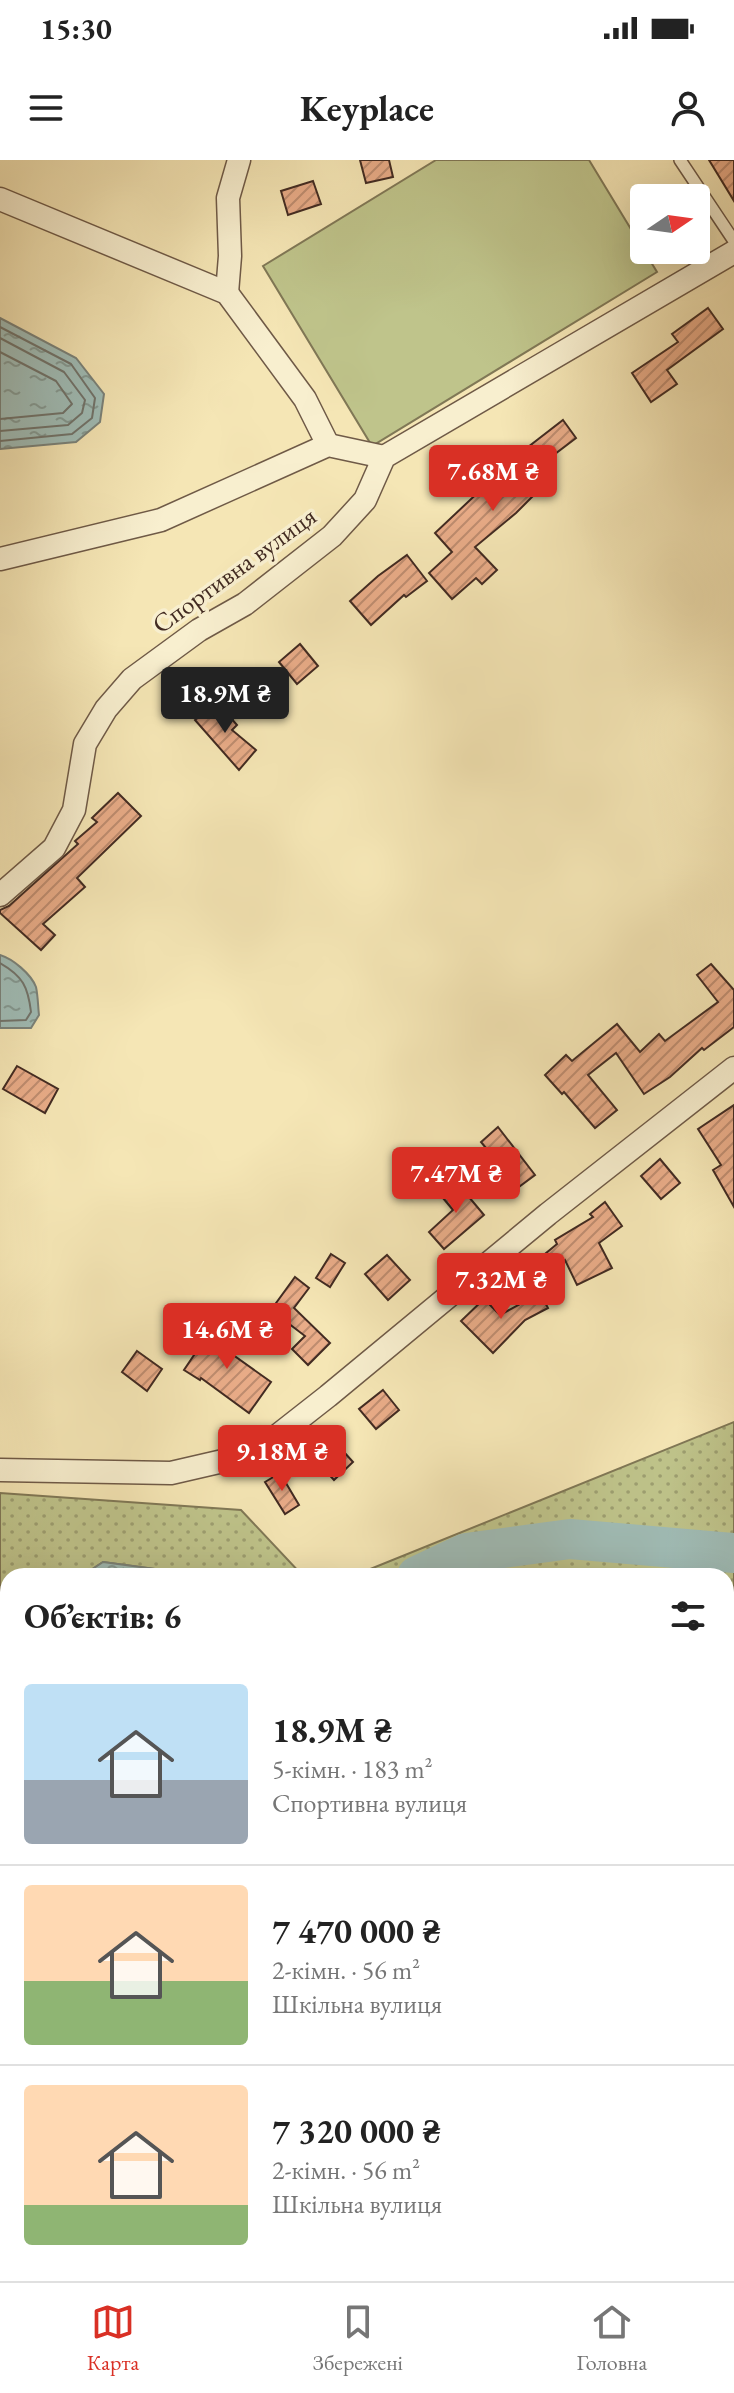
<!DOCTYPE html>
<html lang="uk">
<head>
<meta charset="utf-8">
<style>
	:root { --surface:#fff; --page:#f2f2f2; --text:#222; --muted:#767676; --line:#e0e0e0; --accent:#d93025 }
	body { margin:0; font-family:"EB Garamond",serif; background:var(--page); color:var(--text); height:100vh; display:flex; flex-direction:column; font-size:30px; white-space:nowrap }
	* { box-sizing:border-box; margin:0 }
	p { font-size:26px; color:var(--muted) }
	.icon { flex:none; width:44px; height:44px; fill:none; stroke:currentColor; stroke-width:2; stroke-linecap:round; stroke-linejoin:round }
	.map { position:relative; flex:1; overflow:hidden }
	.side { position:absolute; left:0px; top:1408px; width:734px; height:714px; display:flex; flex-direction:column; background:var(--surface); border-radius:24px 24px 0 0; box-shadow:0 8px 32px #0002 }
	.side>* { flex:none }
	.needle { width:52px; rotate:77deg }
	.fabs { position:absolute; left:630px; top:24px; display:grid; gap:16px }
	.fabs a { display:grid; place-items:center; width:80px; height:80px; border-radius:8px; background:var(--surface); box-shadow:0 8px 32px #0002; font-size:40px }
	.price { position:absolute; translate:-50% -68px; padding:0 18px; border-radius:8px; background:var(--accent); color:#fff; font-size:26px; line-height:52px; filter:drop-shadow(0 2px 4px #0008) }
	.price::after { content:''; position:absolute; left:50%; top:48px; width:24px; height:18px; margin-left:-12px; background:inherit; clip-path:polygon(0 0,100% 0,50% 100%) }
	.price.on { background:#222; color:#fff }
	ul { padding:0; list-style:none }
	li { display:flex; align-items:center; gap:24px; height:200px; padding:0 24px }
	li+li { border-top:2px solid var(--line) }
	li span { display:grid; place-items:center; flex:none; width:224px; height:160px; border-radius:8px; color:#555 }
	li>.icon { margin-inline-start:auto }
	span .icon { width:96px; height:96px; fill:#fffc; stroke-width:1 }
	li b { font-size:34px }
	h2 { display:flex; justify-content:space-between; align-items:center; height:96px; padding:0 24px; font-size:34px }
	.status { display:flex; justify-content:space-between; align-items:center; height:56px; padding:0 40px; background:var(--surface); direction:ltr }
	.status svg { height:22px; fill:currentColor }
	header { display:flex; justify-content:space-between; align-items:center; height:104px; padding:0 24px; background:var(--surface); font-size:36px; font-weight:700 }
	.menu { display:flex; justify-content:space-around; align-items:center; height:112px; border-top:2px solid var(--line); background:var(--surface); font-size:22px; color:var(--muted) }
	.menu a { display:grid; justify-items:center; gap:4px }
	.menu .on { color:var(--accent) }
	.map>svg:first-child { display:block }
</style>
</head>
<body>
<div class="status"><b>15:30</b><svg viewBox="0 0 49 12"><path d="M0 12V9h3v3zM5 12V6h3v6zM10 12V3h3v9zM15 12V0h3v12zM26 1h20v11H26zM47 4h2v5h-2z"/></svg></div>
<header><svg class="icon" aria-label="menu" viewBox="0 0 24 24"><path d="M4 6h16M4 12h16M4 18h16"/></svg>Keyplace<svg class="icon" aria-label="person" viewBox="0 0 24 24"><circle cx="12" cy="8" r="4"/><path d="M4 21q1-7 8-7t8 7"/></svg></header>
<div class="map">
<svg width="734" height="2121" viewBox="0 0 734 2121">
	<defs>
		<pattern id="grass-dots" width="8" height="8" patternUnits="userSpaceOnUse" patternTransform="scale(2)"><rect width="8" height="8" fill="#bfc48b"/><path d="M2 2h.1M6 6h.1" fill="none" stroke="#9d9f71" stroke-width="1.8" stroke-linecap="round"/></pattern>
		<pattern id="forest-crowns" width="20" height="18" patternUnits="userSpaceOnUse" patternTransform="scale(2)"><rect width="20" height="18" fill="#bfc48b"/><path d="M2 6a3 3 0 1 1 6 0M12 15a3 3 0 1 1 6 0" fill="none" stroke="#9d9f71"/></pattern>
		<pattern id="water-ripples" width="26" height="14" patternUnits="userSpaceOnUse" patternTransform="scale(2)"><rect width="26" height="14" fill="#a0bdb7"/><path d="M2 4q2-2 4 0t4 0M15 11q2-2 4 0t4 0" fill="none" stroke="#849a94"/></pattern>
		<pattern id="building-hatch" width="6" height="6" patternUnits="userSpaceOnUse" patternTransform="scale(2)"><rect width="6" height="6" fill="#e9ac88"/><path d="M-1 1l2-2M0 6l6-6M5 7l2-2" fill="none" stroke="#be8c6f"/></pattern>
	</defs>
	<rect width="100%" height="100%" fill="#f5e6b5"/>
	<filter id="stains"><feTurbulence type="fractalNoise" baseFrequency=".0025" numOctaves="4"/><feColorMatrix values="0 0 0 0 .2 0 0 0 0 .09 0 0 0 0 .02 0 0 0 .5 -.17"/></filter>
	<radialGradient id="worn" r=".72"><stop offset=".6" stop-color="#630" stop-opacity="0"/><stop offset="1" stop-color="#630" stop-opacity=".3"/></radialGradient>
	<g fill="url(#grass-dots)" stroke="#807856" stroke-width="2">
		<polygon points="734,1262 734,1605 726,1608 726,1416 353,1416"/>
		<polygon points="0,1333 241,1350 303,1416 207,1416 103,1402 82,1416 8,1416 8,1513 0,1489"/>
		<polygon points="734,1779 734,2121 644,2121 644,2114 726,2114 726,1784"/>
		<polygon points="312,2114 545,2114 544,2121 314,2121"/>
	</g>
	<polygon fill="url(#forest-crowns)" stroke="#807856" stroke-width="2" points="545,2114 644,2114 644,2121 544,2121"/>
	<polygon fill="#bfc48b" stroke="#807856" stroke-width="2" points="436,0 589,0 657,112 372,286 263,106"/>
	<g fill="url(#water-ripples)" stroke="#7a837b" stroke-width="2">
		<polygon points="0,158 76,198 104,234 100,262 76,282 0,289"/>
		<path d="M0,795C13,799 31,814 36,827C38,836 38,847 39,855L31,868H0Z"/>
		<polygon points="103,1402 207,1416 82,1416"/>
		<polygon points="734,1605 734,1779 726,1784 726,1608"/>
	</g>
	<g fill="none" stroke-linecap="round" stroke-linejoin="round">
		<g stroke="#71746c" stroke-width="2">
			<polyline points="0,167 71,204 95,238 92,258 72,274 0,281"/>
			<polyline points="0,178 64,212 85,240 82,253 68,265 0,271"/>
			<polyline points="0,192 56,221 72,244 63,253 0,259"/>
			<path d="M0,803C23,816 28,827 31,852L26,860L0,861"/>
		</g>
		<g stroke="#a0bdb7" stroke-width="40">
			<polyline points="417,1416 466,1393 570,1379 734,1393"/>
			<polyline points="487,2121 489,2114"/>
		</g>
	</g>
	<g fill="url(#building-hatch)" stroke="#422b22" stroke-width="2">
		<polygon points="360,0 389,0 393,17 366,23"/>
		<polygon points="709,0 734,0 734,41"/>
		<polygon points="313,21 321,44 288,55 281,31"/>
		<polygon points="708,148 723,169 667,210 677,224 651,242 632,213 678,182 672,174"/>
		<polygon points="563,260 576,278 534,310 546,323 516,353 475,387 497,410 482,424 476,418 452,439 429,413 452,392 435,373 519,294"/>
		<polygon points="407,395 427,421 406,437 404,435 371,465 350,441 378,416"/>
		<polygon points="300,484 318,506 297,524 279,502"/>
		<polygon points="216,541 237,565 232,570 256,590 239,610 195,560"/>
		<polygon points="118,633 141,656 77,718 85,727 43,764 55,775 41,790 0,753 0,750 9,746 78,684 75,681 97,662 92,658"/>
		<polygon points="711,804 734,830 734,867 704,890 702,888 670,917 644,934 616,893 588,915 617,950 595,968 564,932 562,934 545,915 566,895 572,901 617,864 640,892 659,874 665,881 718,842 697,815"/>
		<polygon points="17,906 58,929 45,953 3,929"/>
		<polygon points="734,945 734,1047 713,1010 721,1005 698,969"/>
		<polygon points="498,967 535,1015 512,1032 492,1004 496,1000 481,982"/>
		<polygon points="660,999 680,1023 661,1039 641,1016"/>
		<polygon points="453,1018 484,1055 444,1089 429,1072 453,1050 438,1032"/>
		<polygon points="605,1042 622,1066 599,1083 612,1108 577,1125 565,1100 539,1122 528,1108 557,1084 555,1080 593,1057 590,1054"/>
		<polygon points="331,1094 345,1103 330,1127 316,1118"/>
		<polygon points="387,1095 410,1120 388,1140 365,1114"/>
		<polygon points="295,1117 309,1128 294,1148 330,1183 308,1205 292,1189 305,1176 271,1150"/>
		<polygon points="540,1133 548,1148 525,1160 493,1193 461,1161 484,1139 500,1155"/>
		<polygon points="215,1164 230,1175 222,1187 271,1222 249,1253 201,1218 200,1220 184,1210"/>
		<polygon points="137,1191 162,1209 147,1231 122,1212"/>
		<polygon points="383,1230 399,1250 376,1269 359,1249"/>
		<polygon points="334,1281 353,1302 334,1320 315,1299"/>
		<polygon points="280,1313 299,1345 285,1354 265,1322"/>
	</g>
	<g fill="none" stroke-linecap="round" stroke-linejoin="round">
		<g stroke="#6f5a47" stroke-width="14">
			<polyline id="lane" points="680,0 734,81"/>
		</g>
		<g stroke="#6f5a47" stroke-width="25">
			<g id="street">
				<polyline points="0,39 227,133 305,239 328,285"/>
				<polyline points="227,133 230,96 228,38 239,0"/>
				<polyline points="0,399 161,360 328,285 384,297"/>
				<polyline points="0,735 54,688 74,650 85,584 106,549 132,519 199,470 245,444 332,376 365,340 384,297 734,92"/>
				<polyline points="0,1310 171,1313 223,1301 277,1276 328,1236 548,1054 734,908"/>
				<polyline points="0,1546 8,1562"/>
				<polyline points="281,2114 284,2121"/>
				<polyline points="0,2116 8,2114"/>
			</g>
		</g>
		<use href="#lane" stroke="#f8efcf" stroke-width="11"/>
		<use href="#street" stroke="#f8efcf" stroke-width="22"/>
	</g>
	<g text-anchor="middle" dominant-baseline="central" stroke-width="7" stroke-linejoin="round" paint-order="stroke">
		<g font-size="26" fill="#422b22" stroke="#f8efcf">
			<text transform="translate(234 410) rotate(-36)">Спортивна вулиця</text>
		</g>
	</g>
	<rect width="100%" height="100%" filter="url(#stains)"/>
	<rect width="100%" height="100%" fill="url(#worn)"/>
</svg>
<div class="fabs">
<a><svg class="needle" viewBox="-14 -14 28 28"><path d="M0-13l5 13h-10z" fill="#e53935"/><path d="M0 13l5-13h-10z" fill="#767676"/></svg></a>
</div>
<b class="price" style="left:493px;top:353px">7.68M ₴</b>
<b class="price on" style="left:225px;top:575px">18.9M ₴</b>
<b class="price" style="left:456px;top:1055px">7.47M ₴</b>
<b class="price" style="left:501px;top:1161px">7.32M ₴</b>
<b class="price" style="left:227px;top:1211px">14.6M ₴</b>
<b class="price" style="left:282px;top:1333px">9.18M ₴</b>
<section class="side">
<h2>Об’єктів: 6<svg class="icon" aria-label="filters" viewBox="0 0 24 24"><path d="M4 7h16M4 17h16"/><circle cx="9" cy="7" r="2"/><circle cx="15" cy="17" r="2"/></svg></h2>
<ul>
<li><span style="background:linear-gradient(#bfe0f5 60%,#9aa5b1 0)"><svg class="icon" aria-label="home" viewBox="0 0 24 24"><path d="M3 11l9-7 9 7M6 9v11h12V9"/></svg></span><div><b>18.9M ₴</b><p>5-кімн. · 183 m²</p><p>Спортивна вулиця</p></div></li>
<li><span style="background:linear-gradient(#ffd9b3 60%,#8fb573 0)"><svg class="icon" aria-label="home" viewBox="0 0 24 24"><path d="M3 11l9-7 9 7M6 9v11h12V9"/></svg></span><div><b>7 470 000 ₴</b><p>2-кімн. · 56 m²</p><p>Шкільна вулиця</p></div></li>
<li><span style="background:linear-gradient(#ffd9b3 75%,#8fb573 0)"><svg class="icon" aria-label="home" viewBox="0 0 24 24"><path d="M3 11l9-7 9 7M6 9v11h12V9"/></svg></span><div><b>7 320 000 ₴</b><p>2-кімн. · 56 m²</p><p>Шкільна вулиця</p></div></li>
</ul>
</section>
</div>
<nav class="menu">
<a class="on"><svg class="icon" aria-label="map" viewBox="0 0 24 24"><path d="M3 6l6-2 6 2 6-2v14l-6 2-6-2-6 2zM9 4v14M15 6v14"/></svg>Карта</a>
<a><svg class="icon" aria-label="saved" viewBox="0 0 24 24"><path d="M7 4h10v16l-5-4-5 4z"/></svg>Збережені</a>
<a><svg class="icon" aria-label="home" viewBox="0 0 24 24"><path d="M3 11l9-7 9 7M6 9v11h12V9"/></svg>Головна</a>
</nav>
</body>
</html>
